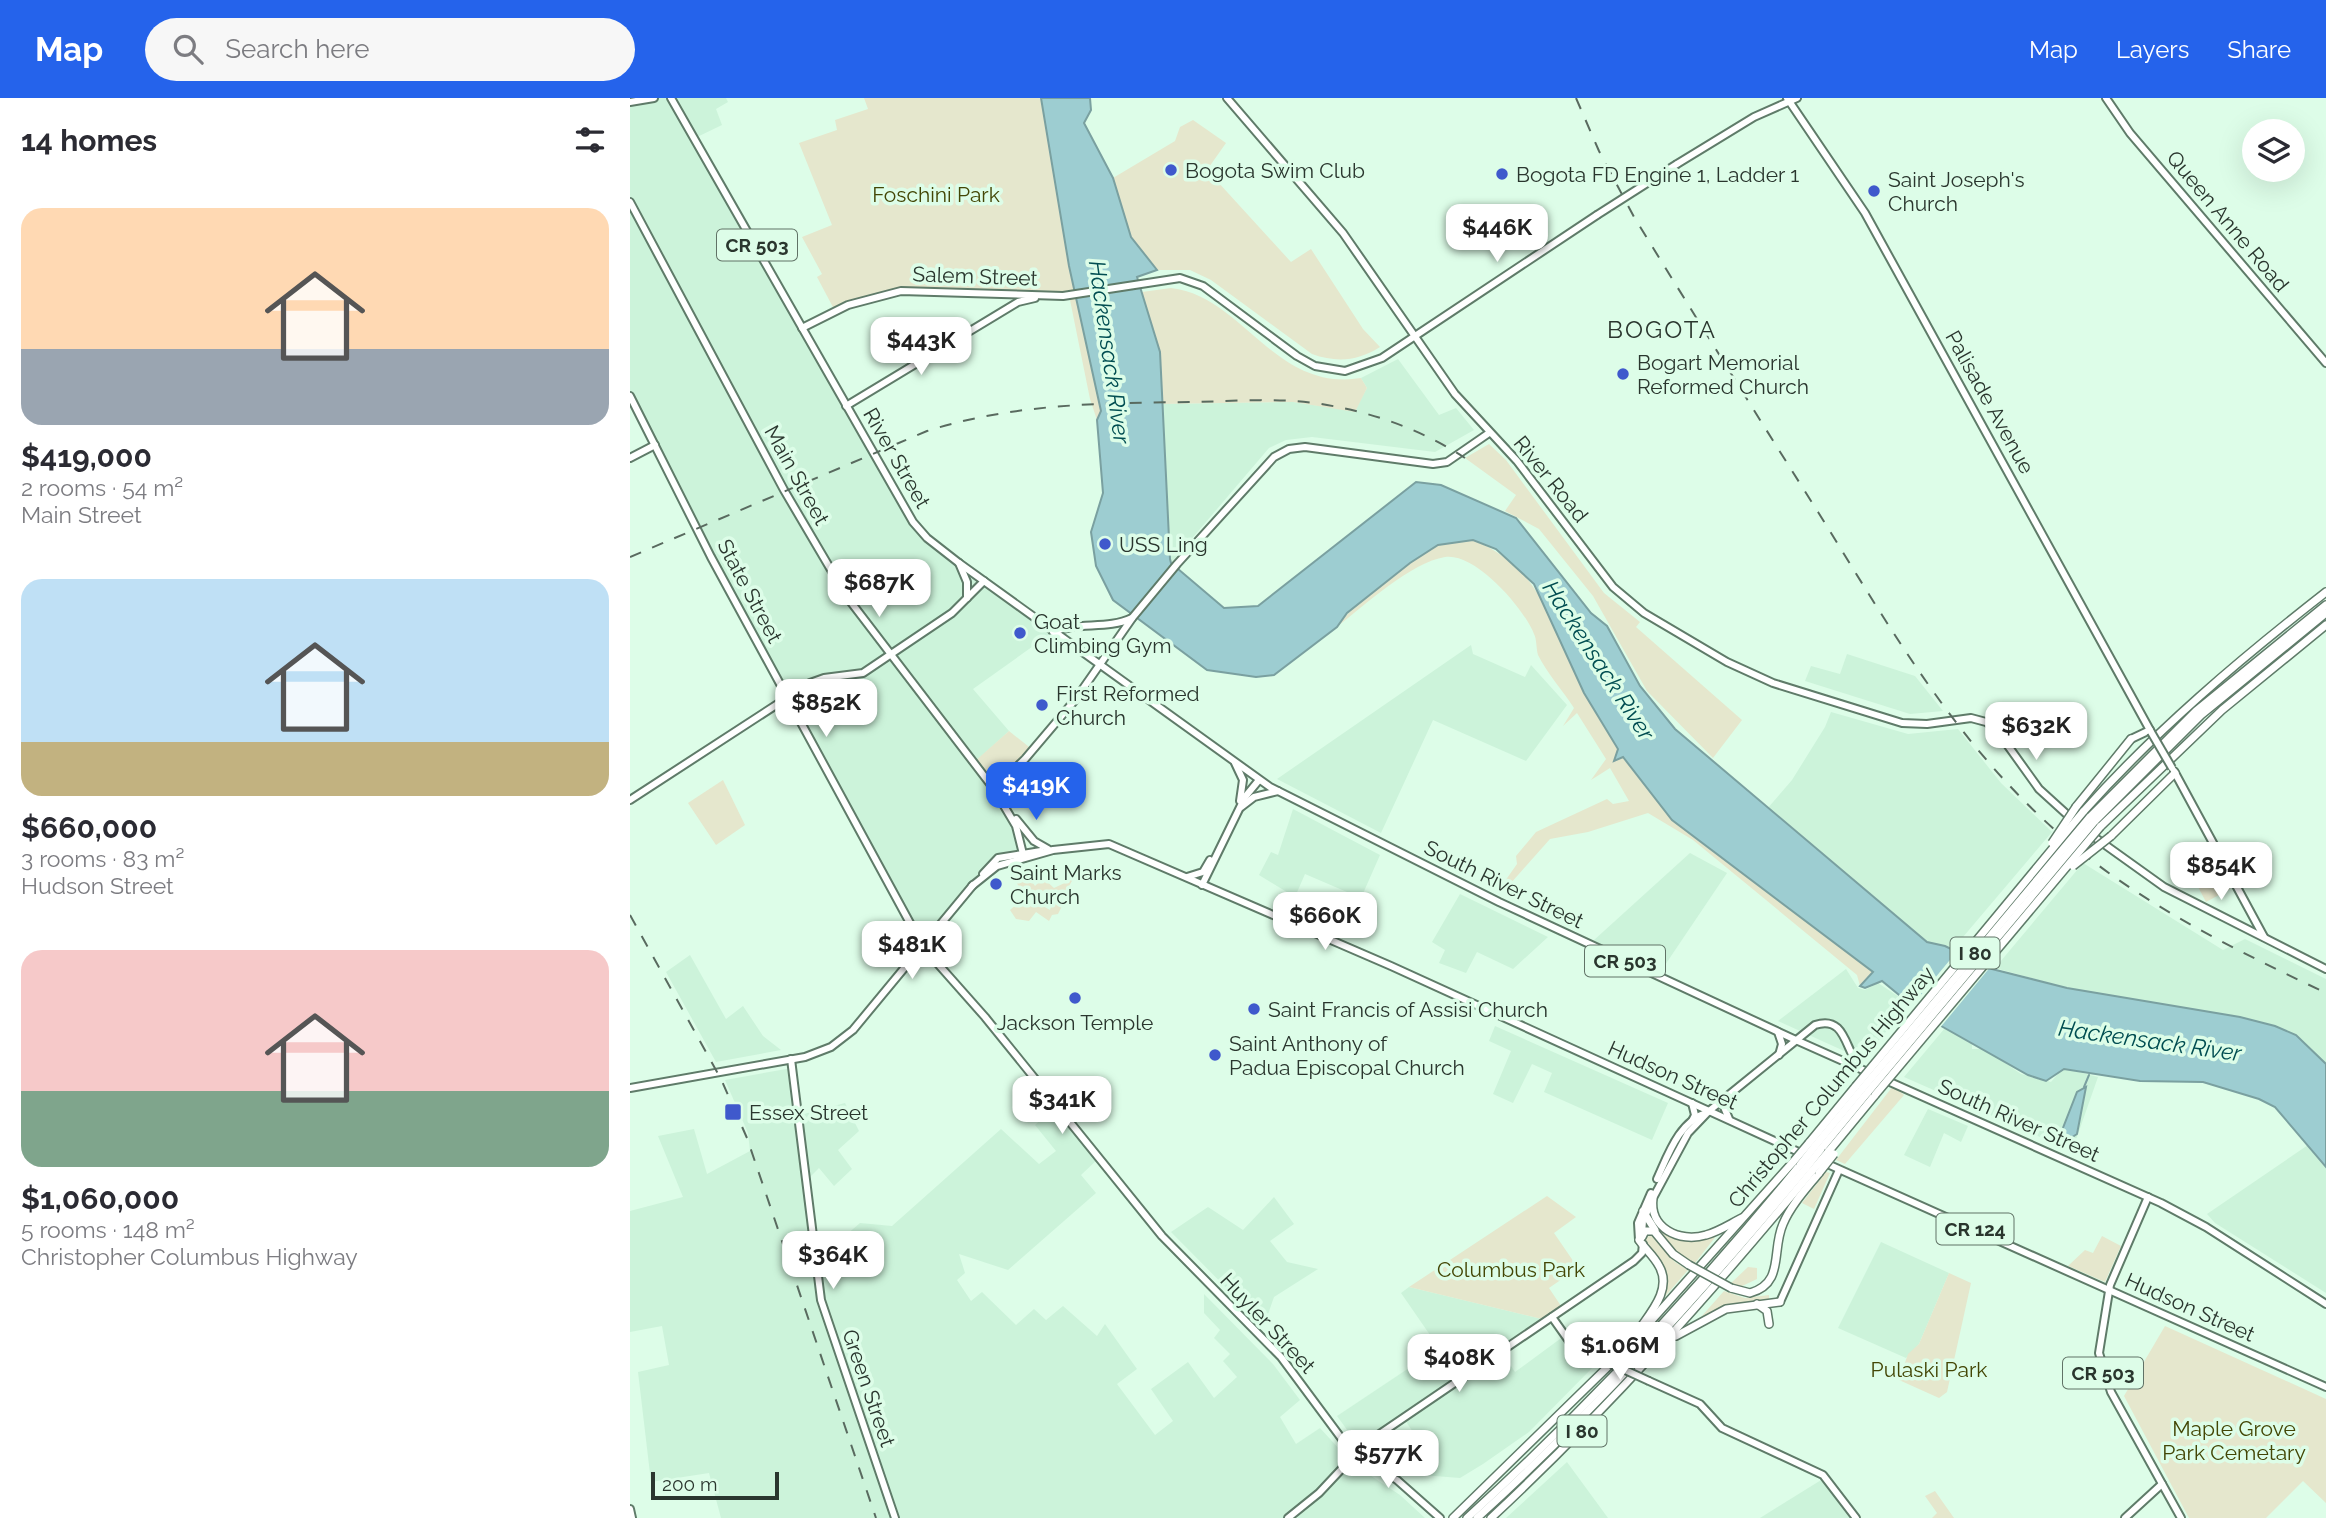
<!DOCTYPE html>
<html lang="en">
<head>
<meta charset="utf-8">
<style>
	:root { --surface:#fff; --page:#f7f7f7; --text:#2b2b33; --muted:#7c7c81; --accent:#2563eb }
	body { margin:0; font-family:Raleway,sans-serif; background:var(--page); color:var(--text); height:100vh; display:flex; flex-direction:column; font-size:26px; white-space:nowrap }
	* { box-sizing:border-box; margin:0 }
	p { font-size:23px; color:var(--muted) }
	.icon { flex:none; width:38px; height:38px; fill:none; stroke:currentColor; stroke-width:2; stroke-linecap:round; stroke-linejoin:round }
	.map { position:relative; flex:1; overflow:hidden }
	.details { display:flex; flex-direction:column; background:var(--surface); width:630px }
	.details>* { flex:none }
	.buttons { position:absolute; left:1612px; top:21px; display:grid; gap:14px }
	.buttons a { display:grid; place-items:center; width:63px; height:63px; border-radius:50%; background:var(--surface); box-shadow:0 7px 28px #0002; font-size:35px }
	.scale { position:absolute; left:21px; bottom:18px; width:128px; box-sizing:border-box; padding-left:7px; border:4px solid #2a362e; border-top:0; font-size:19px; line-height:24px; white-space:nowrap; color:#2a362e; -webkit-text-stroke:5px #ddfde8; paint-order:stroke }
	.price { position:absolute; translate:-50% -60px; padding:0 16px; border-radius:14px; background:#fff; color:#222; font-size:23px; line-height:46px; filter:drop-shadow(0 2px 4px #0008) }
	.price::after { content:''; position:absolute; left:50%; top:42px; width:21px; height:16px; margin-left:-10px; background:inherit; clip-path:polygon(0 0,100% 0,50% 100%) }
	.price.selected { background:var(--accent); color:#fff }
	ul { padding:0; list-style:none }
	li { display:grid; align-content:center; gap:14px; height:371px; padding:0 21px }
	li span { display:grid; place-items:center; height:217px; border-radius:21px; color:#555 }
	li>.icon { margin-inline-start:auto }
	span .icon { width:126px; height:126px; fill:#fffc; stroke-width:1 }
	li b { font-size:30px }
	h2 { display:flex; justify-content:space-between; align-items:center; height:84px; padding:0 21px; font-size:30px }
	header { display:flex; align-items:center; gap:42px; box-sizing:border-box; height:98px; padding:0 35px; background:var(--accent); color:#fff }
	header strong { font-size:33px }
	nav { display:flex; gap:38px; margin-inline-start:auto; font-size:24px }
	.search { width:490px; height:63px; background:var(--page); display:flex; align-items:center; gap:18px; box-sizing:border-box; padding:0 24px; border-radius:38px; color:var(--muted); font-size:26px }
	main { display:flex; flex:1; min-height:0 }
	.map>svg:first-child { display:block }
</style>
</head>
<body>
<header>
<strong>Map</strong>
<div class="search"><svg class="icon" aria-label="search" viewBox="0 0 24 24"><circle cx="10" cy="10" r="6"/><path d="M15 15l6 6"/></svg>Search here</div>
<nav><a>Map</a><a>Layers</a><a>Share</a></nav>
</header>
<main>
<section class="details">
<h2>14 homes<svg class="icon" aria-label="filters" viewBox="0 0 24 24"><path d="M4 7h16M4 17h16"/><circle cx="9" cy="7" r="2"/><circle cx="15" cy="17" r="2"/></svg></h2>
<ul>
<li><span style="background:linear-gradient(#ffd9b3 65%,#9aa5b1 0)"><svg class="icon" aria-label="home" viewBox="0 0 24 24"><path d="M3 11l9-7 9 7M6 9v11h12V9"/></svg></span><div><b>$419,000</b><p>2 rooms · 54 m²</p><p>Main Street</p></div></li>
<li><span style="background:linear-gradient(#bfe0f5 75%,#c2b280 0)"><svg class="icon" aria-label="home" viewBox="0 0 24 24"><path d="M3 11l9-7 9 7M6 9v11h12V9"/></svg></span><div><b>$660,000</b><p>3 rooms · 83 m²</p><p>Hudson Street</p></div></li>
<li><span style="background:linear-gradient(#f6c9c9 65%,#7fa58c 0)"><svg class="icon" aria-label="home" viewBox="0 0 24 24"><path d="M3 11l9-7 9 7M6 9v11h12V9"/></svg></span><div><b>$1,060,000</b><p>5 rooms · 148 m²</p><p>Christopher Columbus Highway</p></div></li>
</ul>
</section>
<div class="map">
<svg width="1696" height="1420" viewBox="0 0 1696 1420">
	<rect width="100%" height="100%" fill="#ddfde8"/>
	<g fill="#ccf3da">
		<polygon points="0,0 96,0 98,4 86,11 92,27 65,40 248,368 297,440 423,534 343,591 379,633 345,664 386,725 393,754 368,760 293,849 241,744 209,696 81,459 0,298"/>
		<polygon points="768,261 809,317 826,310 844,332 805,354 682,339 656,342 639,350 541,465 531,306 663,304 724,313 737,290 731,280"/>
		<polygon points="841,547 843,556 895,579 901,567 937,607 896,663 803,622 751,735 647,681"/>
		<polygon points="1217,556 1285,578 1313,613 1280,616 1175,583 1181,568 1210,576"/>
		<polygon points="1201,614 1278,636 1328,631 1371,685 1422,734 1322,852 1297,844 1137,711 1162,682 1195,629"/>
		<polygon points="663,711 750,757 731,800 675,776 665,799 629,777 641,754 648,757"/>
		<polygon points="1060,755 1097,775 1033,870 963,843"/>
		<polygon points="1453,765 1593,852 1615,841 1696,881 1696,966 1666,937 1645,928 1610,919 1437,890 1365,870"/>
		<polygon points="830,796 918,839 883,871 847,854 836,875 809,865 815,852 802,844"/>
		<polygon points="60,857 96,921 113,908 133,938 151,952 86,964 36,874"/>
		<polygon points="1216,871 1228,890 1235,892 1248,885 1278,905 1234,962 1148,923"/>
		<polygon points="865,928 1038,1005 1022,1042 914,994 922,975 902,966 883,1005 863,996 881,953 859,943"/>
		<polygon points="1315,930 1342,944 1342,951 1355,951 1391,976 1421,984 1433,970 1468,979 1442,1053 1274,979"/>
		<polygon points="162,970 170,1017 215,1005 229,1033 208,1052 222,1071 204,1088 189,1070 177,1082 187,1162 230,1125 262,1128 371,1031 409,1066 426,1053 405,1027 451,986 466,1004 441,1025 469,1060 451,1077 466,1095 378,1172 329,1156 335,1175 327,1182 341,1203 352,1194 386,1227 404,1211 416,1222 433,1208 467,1238 475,1226 507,1271 487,1286 525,1337 543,1323 521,1291 558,1264 584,1300 607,1279 593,1263 600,1256 584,1240 590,1232 574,1215 574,1196 643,1266 670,1302 650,1319 666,1346 690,1330 723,1366 770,1397 795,1420 91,1420 79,1375 21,1384 8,1274 39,1267 32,1228 0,1234 0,1113 53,1099 28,1038 64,1031 77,1076 120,1053 118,1035 95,982"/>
		<polygon points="1298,1011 1338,1028 1331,1044 1314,1035 1300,1069 1274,1057"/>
		<polygon points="1678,1047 1696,1068 1696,1195 1585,1125 1577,1116"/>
		<polygon points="644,1099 664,1126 640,1143 657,1164 688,1171 644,1199 634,1228 541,1134 578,1109 613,1132"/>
		<polygon points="1251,1144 1319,1175 1289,1246 1276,1260 1208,1230"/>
		<polygon points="779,1189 916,1222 871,1253 885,1274 934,1238 971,1261 899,1334 853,1366 830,1380 792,1377 802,1363 773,1319 732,1346 723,1340 707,1318 809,1250 771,1195"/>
		<polygon points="937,1364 978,1420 876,1420"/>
		<polygon points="1196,1379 1224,1420 1130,1420"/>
	</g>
	<g fill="#e5e7cd">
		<polygon points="234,0 411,0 439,168 471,313 467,322 460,301 439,197 285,191 205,213 187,179 192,176 172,139 202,127 169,45 207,32 205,22 238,11"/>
		<path d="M563,22L596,45L577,72L661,164L681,151L733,231L750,249C728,263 707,265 682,256L581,182L560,172H525L501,139L483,80L545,43L550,29Z"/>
		<path d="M541,190C613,198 644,294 731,280L737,290L725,314L663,304L531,306L530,254L512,194Z"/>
		<polygon points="859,346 876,362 974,495 1010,524 1006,529 1112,622 1083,660 1017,593 963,498 909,431 875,413 886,397 835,360"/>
		<path d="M843,442C916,472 922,532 954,595C964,614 977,633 988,651L984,662L992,659L1042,722L1243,874L1230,888L1227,877L1063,742L1018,715L958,734L920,741L872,795L868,793L887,766L886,758L906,734L977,701L983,706L999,703L980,670L961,682L976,661L947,615L933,628L944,610C933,593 917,575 908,557C906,550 907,542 904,536C894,510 845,454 815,459C782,464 733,508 707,529C723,506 784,454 810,447C821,444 832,444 843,442Z"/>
		<polygon points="379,633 403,652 364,691 344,664"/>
		<polygon points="93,682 115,727 86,747 58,705"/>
		<polygon points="1581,753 1600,791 1576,804 1556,766"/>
		<polygon points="387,772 395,773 405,788 413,780 424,790 443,781 433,799 413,803 413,808 420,812 422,804 432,808 428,816 422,817 419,823 406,814 399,823 386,821 380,812 395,799 385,782"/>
		<polygon points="1263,988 1274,997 1215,1066 1206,1062"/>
		<polygon points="1196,1074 1200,1075 1184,1111 1172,1105"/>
		<polygon points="917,1098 946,1119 924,1135 948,1170 919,1190 933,1211 916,1222 779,1189"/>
		<path d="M1027,1129C1051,1144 1065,1143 1090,1133L1065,1165L1047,1155Z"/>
		<path d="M1021,1137L1045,1164L1058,1172L1032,1202C1046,1156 1018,1168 1015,1140Z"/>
		<polygon points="1472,1138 1491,1148 1475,1184 1438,1168 1455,1152 1463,1155"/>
		<polygon points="1118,1169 1127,1170 1127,1181 1108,1190 1100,1186"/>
		<polygon points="1319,1175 1341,1185 1317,1294 1309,1300 1269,1282 1278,1256 1289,1246"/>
		<polygon points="1094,1193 1115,1200 1139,1197 1139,1202 1103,1206 1071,1219"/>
		<polygon points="1535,1228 1696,1301 1696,1405 1673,1383 1636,1420 1559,1420 1494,1298"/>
		<polygon points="1305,1393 1324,1420 1302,1420 1307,1415 1295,1398"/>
	</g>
	<g fill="#9dcdd1" stroke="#7aa0a0" stroke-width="2">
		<polygon points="411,0 460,0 461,12 454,25 483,80 501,139 527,172 507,179 530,254 540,461 541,465 594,510 628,508 786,384 811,387 886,420 961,515 977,528 1010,588 1045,631 1297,844 1315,848 1362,871 1437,890 1610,919 1645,928 1666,937 1696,966 1696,1069 1645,1009 1629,1001 1573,984 1510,983 1434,971 1416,983 1398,977 1297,920 1252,883 1235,890 1230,888 1243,874 1042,722 993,659 984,663 988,651 954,595 904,486 866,451 843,442 808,447 780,465 717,515 707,529 644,577 626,579 577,572 483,502 466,468 461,434 473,395 467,322 471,313 439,168"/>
		<polygon points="1456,989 1447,1036 1441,1040 1433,1039 1431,1035 1447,994"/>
	</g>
	<polygon fill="#ddfde8" points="1329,851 1362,867 1309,931 1280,910"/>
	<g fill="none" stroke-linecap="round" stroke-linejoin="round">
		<polyline stroke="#7aa0a0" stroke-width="2" points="1454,989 1459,977"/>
		<g stroke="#5f7b69" stroke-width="10">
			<g id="secondary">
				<polyline points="597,0 713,135 825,296 887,363 983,489 1014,515 1097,564 1143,585 1272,625 1297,626 1341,620 1356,624 1366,631 1409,691 1442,721"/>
				<polyline points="1157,0 1235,115 1521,634"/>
				<polyline points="1476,0 1500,35 1696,265"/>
				<polyline points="0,4 24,0"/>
				<polyline points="1047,66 1124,19 1167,0"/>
				<polyline points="0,104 154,392 217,499 364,691 386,728 394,760"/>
				<polyline points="172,230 218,207 271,193 433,198 550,180 573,188 667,258 685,268 715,273 752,260 967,117"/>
				<polyline points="0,298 81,459 293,849 355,919 532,1138 651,1259 723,1356 767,1382 810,1420"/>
				<polyline points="216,308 388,204 405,200"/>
				<polyline points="0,360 25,347"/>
				<polyline points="329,465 337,484 337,500"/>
				<path d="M423,534C448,523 477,532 502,520"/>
				<polyline points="1501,641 1520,632"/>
				<polyline points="605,665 613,682 610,703"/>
				<polyline points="1544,673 1634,839"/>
				<polyline points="364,691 395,661 445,602 503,519 547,466 644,359 659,351 675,349 803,366 817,364 859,335"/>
				<polyline points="0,702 180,585 194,580 233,575 322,515 354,483"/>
				<polyline points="611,709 624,699 648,693"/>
				<polyline points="386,721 404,743 418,751"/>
				<polyline points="1453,731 1534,789 1696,871"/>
				<polyline points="353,776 368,760 411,753"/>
				<polyline points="557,779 573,774 580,762"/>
				<polyline points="572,787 615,699 629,682"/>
				<polyline points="342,788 367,768 423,752 479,746 761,868 1079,1013"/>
				<polyline points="161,961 191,1202 265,1420"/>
				<polyline points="0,990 175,959 201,949 223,932 343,787"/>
				<polyline points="1012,1135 1013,1123 1022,1103"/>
				<polyline points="1479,1192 1696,1289"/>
				<polyline points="922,1219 939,1243 971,1261"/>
				<polyline points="1019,1283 1070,1306 1092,1330 1193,1377 1226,1420"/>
				<polyline points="0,1411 2,1420"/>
				<polyline points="658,1420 689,1395 735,1346 1004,1163 1012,1155 1013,1146"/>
				<polyline points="1495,1420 1532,1386"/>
			</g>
		</g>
		<g stroke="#5f7b69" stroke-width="10">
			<g id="primary">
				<polyline points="41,0 283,424 297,440 329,465 640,689 869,804 1168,943 1531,1105 1576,1129 1696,1206"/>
				<polyline points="1148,934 1152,946 1149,957"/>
				<polyline points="1097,999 1094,1009 1099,1021"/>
				<polyline points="1062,1005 1065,1017 1062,1023"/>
				<polyline points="1079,1013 1173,1056"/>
				<polyline points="1193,1064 1479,1192"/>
				<path d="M1027,1081C1038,1057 1049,1023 1078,1014"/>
				<polyline points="1518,1099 1480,1187 1469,1255 1481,1294 1551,1420"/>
				<path d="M1023,1100L1058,1035L1079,1013L1185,927C1215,917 1215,950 1228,967"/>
				<polyline points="1009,1142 1008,1125 1021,1095"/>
				<polyline points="1150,1204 1209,1072"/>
			</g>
		</g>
		<g stroke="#5f7b69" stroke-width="10">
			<g id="highway">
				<polyline points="1446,709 1501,641"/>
				<path d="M1453,714C1526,632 1609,562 1696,494"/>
				<polyline points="1459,720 1566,613 1696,507"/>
				<polyline points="1464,724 1571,617 1696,515"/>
				<polyline points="1470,729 1592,612 1696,527"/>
				<polyline points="1481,738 1545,675"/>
				<polyline points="1179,1045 1226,988"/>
				<polyline points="1185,1048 1232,991"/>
				<polyline points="1191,1051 1238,994"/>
				<polyline points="1198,1054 1245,997"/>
				<path d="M1023,1100C1019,1130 1049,1145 1076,1137C1088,1134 1100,1126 1112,1120"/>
				<polyline points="1013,1113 1025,1132"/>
				<polyline points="1012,1139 1015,1133 1024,1133 1043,1156 1059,1167"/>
				<path d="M1101,1190L1120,1195C1155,1185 1141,1153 1153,1126C1161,1107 1176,1091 1189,1075"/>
				<polyline points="1127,1206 1137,1213 1139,1226"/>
				<path d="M1006,1236C1019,1216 1043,1192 1029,1168C1024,1158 1015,1151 1009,1142"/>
				<polyline points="1046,1238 1096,1211 1150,1204"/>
				<polyline points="823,1420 996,1251 1163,1064"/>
				<path d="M837,1420C957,1311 1067,1193 1170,1067"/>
				<path d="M847,1420C966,1312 1073,1193 1176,1070"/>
				<path d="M861,1420C977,1312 1081,1195 1182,1073"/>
			</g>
		</g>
		<use href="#secondary" stroke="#fff" stroke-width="6"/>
		<use href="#primary" stroke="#fff" stroke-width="6"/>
		<use href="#highway" stroke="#fff" stroke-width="7"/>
		<g stroke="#596a5f" stroke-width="2" stroke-dasharray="12 12" stroke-linecap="butt">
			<path d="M946,0L969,53L1004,119C1065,218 1126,316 1188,414C1262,533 1330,653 1439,744C1516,809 1606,852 1696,895"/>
			<path d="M0,459L297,333C385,305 474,305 565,304C608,303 654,299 697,307C745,315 794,333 835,360"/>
			<polyline points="0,817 91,981 117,1040 246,1420"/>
		</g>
		<g stroke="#5f7b69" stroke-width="10" stroke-linecap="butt">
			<g id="secondary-bridge">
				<polyline points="967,117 1047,66"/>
				<polyline points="1521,634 1542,670"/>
				<polyline points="971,1261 1019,1283"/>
			</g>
		</g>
		<g stroke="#5f7b69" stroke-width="10" stroke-linecap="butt">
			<g id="highway-bridge">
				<polyline points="1422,745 1446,709"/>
				<polyline points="1443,768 1481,738"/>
				<polyline points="1226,988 1453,714"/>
				<polyline points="1232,991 1459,720"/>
				<polyline points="1238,994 1464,724"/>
				<polyline points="1245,997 1470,729"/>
				<polyline points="1163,1064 1179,1045"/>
				<polyline points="1170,1067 1185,1048"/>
				<polyline points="1176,1070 1191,1051"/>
				<polyline points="1182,1073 1198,1054"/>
				<polyline points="1189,1075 1204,1056"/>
				<polyline points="1059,1167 1101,1190"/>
			</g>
		</g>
		<use href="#secondary-bridge" stroke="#fff" stroke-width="6"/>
		<use href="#highway-bridge" stroke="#fff" stroke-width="7"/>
	</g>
	<g fill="#3f59cc" stroke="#ddfde8" stroke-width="2.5">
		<circle cx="541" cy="72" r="7"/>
		<circle cx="872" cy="76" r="7"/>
		<circle cx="1244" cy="93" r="7"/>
		<circle cx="993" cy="276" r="7"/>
		<circle cx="475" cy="446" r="7"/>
		<circle cx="390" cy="535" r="7"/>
		<circle cx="412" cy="607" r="7"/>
		<circle cx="366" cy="786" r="7"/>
		<circle cx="445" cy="900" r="7"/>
		<circle cx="624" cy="911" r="7"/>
		<circle cx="585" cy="957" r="7"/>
		<rect x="94" y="1005" width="18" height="18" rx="3.5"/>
	</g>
	<g text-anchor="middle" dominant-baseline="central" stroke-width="7" stroke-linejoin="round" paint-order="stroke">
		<g fill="#ddfde8" stroke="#607266" stroke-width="2">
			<rect x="87" y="131.5" width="80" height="31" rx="5"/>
			<rect x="1320.5" y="839.5" width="49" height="31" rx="5"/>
			<rect x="955" y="847.5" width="80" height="31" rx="5"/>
			<rect x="1306.5" y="1115.5" width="77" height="31" rx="5"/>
			<rect x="1433" y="1259.5" width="80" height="31" rx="5"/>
			<rect x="927.5" y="1317.5" width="49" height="31" rx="5"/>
		</g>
		<g font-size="19" font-weight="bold" fill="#2a362e">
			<text x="127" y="147">CR 503</text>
			<text x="1345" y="855">I 80</text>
			<text x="995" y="863">CR 503</text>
			<text x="1345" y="1131">CR 124</text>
			<text x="1473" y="1275">CR 503</text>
			<text x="952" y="1333">I 80</text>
		</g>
		<g font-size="21" fill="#2a362e" stroke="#ddfde8" text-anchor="start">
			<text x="555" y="72">Bogota Swim Club</text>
			<text x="886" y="76">Bogota FD Engine 1, Ladder 1</text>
			<text x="1258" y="81">Saint Joseph's<tspan x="1258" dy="24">Church</tspan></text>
			<text x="1007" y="264">Bogart Memorial<tspan x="1007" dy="24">Reformed Church</tspan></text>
			<text x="489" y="446">USS Ling</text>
			<text x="404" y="523">Goat<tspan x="404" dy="24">Climbing Gym</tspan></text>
			<text x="426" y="595">First Reformed<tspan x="426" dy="24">Church</tspan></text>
			<text x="380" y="774">Saint Marks<tspan x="380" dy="24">Church</tspan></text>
			<text x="638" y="911">Saint Francis of Assisi Church</text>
			<text x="445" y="924" text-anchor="middle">Jackson Temple</text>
			<text x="599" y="945">Saint Anthony of<tspan x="599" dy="24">Padua Episcopal Church</tspan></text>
			<text x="119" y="1014">Essex Street</text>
		</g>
		<g font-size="21" fill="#434605" stroke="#ddfde8">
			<text x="306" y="96">Foschini Park</text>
			<text x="881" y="1171">Columbus Park</text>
			<text x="1299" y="1271">Pulaski Park</text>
			<text x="1604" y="1330">Maple Grove<tspan x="1604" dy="24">Park Cemetary</tspan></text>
		</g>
		<g font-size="21" fill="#2a362e" stroke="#ddfde8">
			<text transform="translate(1598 123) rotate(50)">Queen Anne Road</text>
			<text transform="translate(345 178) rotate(2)">Salem Street</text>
			<text transform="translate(1360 304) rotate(61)">Palisade Avenue</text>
			<text transform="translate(267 360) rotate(60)">River Street</text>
			<text transform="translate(167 377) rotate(61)">Main Street</text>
			<text transform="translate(921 381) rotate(51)">River Road</text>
			<text transform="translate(120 493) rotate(62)">State Street</text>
			<text transform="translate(874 786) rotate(26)">South River Street</text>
			<text transform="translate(1043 977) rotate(24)">Hudson Street</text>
			<text transform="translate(1201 989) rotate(-50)">Christopher Columbus Highway</text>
			<text transform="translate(1389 1022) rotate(24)">South River Street</text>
			<text transform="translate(1560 1209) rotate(24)">Hudson Street</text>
			<text transform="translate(638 1225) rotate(47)">Huyler Street</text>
			<text transform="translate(239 1290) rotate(71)">Green Street</text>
		</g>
		<g font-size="23" font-style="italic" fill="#014d51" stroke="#ddfde8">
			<text transform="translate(480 254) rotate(82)">Hackensack River</text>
			<text transform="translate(969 562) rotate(57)">Hackensack River</text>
			<text transform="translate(1520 942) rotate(8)">Hackensack River</text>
		</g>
		<g font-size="24" letter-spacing="2" fill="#2a362e" stroke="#ddfde8">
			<text x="1032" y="231">BOGOTA</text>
		</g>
	</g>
</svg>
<div class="buttons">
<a><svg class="icon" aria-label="layers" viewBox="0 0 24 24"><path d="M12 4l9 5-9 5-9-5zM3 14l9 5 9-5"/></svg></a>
</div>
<div class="scale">200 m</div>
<b class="price" style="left:867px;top:166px">$446K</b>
<b class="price" style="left:291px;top:279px">$443K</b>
<b class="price" style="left:249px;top:521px">$687K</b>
<b class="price" style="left:196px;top:641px">$852K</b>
<b class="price" style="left:1406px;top:664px">$632K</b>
<b class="price selected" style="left:406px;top:724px">$419K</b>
<b class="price" style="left:1591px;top:804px">$854K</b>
<b class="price" style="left:695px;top:854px">$660K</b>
<b class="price" style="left:282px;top:883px">$481K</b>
<b class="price" style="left:432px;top:1038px">$341K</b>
<b class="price" style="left:203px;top:1193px">$364K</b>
<b class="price" style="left:990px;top:1284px">$1.06M</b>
<b class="price" style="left:829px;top:1296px">$408K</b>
<b class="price" style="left:758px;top:1392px">$577K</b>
</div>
</main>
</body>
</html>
